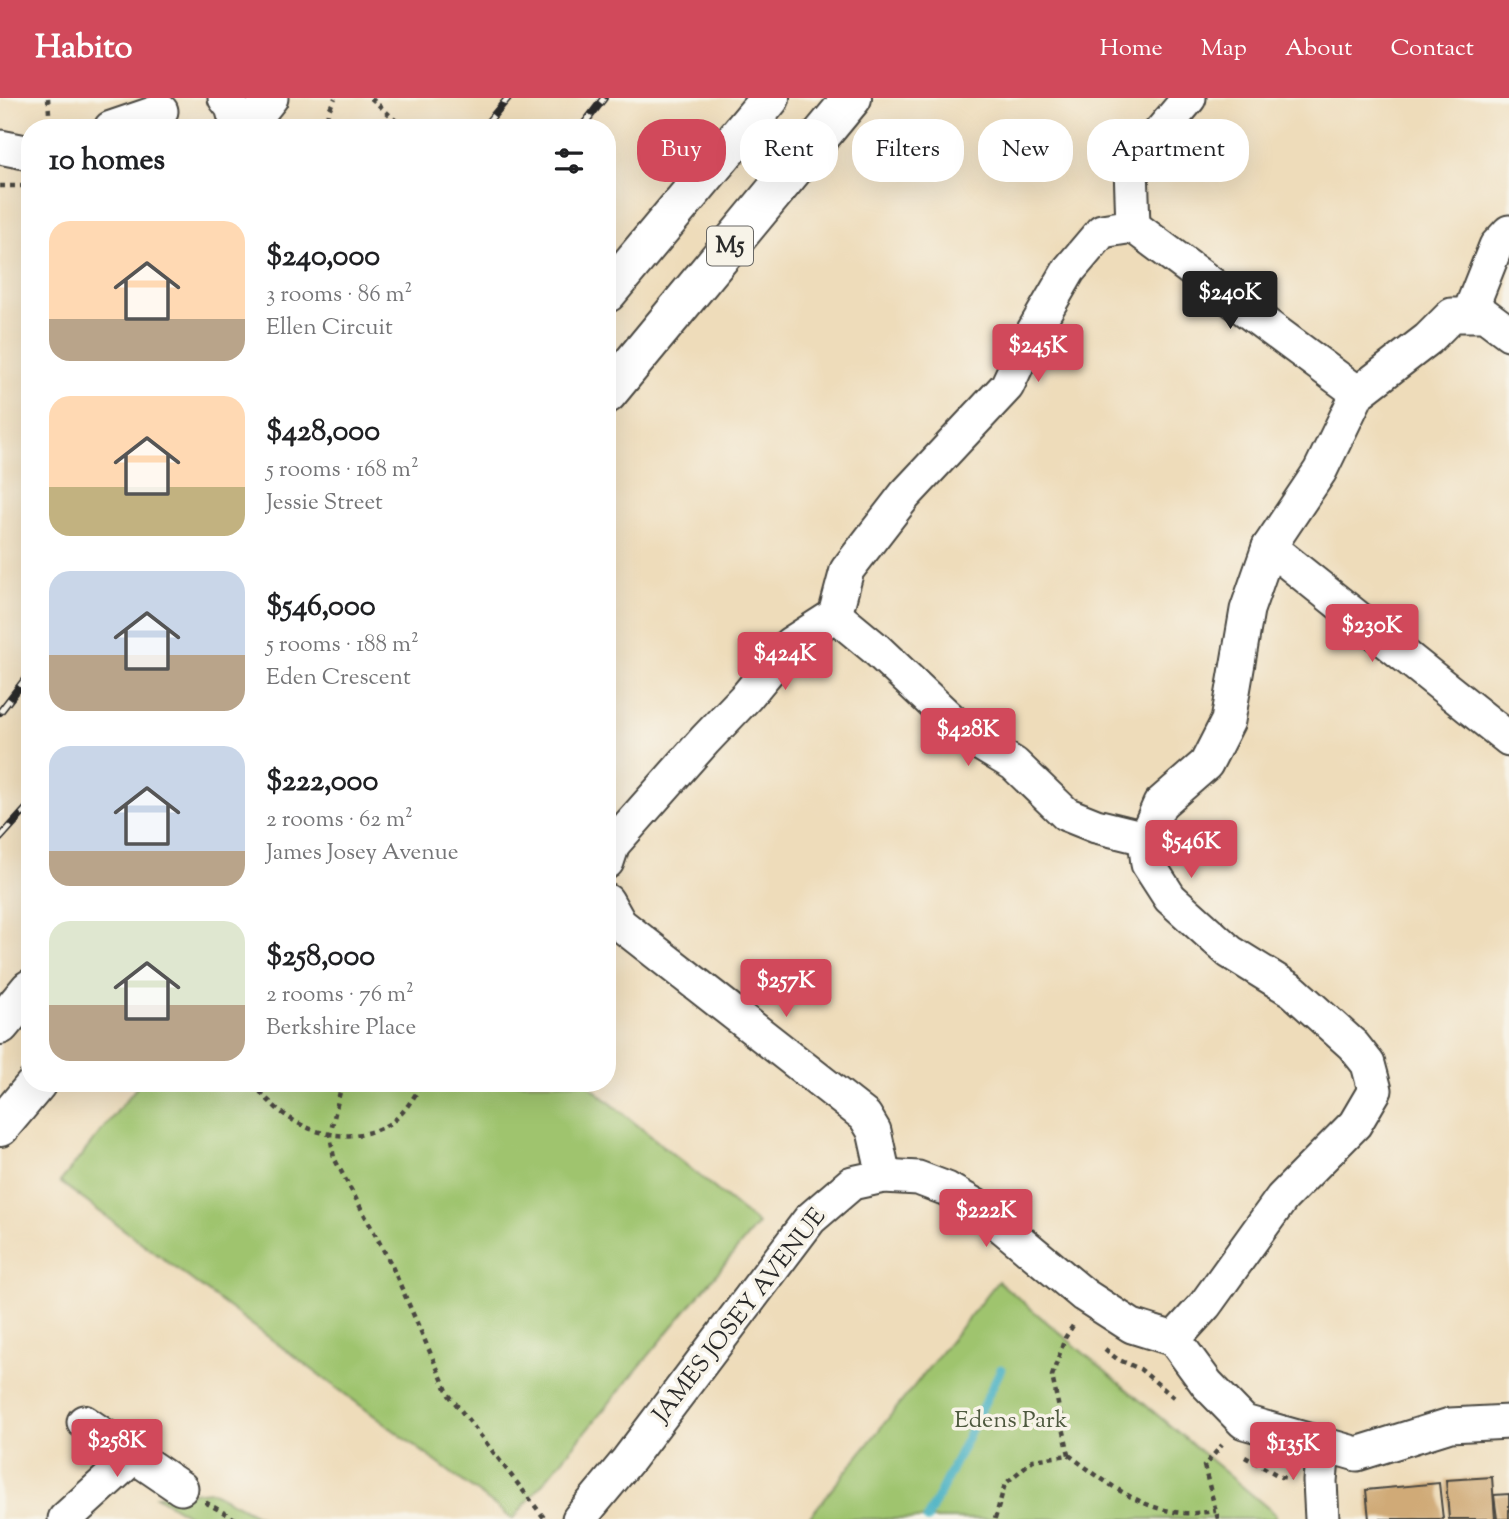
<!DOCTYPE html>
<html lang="en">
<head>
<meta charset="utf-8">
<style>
	:root { --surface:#fff; --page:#f2f2f2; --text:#202124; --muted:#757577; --accent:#d1495b }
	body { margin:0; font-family:"Sorts Mill Goudy",serif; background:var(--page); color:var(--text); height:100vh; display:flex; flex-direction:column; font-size:26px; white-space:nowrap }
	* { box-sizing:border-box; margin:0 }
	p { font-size:23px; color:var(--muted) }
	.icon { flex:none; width:38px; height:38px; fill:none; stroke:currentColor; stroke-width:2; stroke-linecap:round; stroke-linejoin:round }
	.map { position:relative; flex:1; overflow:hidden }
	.drawer { position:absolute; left:21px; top:21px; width:595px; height:973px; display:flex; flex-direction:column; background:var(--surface); border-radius:28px; box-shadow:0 7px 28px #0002 }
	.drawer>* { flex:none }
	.hud { position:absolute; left:637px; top:21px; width:665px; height:63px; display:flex; gap:14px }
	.price { position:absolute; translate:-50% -60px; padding:0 16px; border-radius:7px; background:var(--accent); color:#fff; font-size:23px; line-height:46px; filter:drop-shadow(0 2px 4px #0008) }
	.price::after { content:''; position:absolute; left:50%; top:42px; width:21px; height:16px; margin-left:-10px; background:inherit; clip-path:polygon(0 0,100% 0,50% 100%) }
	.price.active { background:#222; color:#fff }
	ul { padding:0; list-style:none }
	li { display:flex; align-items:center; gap:21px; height:175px; padding:0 28px }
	li span { display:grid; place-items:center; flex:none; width:196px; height:140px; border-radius:21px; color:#555 }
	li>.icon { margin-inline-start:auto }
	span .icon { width:84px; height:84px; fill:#fffc; stroke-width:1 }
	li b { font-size:30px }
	h2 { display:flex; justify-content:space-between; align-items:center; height:84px; padding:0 28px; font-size:30px }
	.pill { padding:0 24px; border-radius:28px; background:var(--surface); box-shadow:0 7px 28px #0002; font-size:24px; line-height:63px }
	.pill.active { background:var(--accent); color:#fff }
	header { display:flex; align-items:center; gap:42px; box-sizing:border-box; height:98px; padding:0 35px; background:var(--accent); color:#fff }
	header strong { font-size:33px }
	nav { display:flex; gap:38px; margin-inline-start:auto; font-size:24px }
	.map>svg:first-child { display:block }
</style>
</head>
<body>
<header>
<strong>Habito</strong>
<nav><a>Home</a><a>Map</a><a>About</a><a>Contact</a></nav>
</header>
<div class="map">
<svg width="1509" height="1421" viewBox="0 0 1509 1421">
	<rect width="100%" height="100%" fill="#f7f3e8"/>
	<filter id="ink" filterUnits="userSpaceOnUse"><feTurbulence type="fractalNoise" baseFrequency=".0143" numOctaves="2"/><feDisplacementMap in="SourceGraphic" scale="14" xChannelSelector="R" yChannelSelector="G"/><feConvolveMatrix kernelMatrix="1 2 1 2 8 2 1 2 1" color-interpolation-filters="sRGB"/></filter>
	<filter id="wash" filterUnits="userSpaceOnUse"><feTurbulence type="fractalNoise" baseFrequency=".00686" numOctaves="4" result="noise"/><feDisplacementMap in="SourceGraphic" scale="28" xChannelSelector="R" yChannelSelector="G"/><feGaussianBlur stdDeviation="1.57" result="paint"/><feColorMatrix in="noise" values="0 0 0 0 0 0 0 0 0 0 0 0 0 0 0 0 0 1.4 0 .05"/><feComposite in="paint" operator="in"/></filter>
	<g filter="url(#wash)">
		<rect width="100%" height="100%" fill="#eedcba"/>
		<g fill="#9fc46e" stroke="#65784c" stroke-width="2">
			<polygon points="140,985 586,985 758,1126 513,1421 60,1084"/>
			<polygon points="998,1183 1275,1416 1275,1421 808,1421"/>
			<polygon points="211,1393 264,1421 195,1421 156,1398"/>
		</g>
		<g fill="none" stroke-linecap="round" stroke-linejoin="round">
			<polyline stroke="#46b1c3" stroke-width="9" points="927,1421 1001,1271"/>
		</g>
		<g id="blocks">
			<g fill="#d0aa77">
				<polygon points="1492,1379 1495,1421 1449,1421 1446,1382"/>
				<polygon points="1439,1385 1443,1421 1369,1421 1366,1392"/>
				<polygon points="1509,1396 1509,1421 1497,1421 1494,1397"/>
			</g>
		</g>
	</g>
	<g filter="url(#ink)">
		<use href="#blocks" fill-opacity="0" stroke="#484640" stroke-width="2"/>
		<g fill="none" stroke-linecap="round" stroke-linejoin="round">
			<g stroke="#484640" stroke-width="37">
				<g id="minor">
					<polyline points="225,0 232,9 238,30"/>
					<polyline points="111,30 161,13"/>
					<polyline points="247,30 271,0"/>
					<polyline points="0,49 30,55"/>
					<polyline points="1133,128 1131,69 1189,0"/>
					<polyline points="1469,216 1496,148 1509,134"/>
					<polyline points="1269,449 1509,641"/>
					<polyline points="835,517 876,551 969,639 1014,666 1066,716 1096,728 1145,740"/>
					<polyline points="607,764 613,746 705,642 747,598 790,546 835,517 847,472 905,397 1007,288 1029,241 1069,172 1102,133 1133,128 1358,295"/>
					<polyline points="607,803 620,826 865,1018 874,1033 884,1078"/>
					<polyline points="1174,1241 1205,1207 1282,1100 1355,1026 1375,992 1368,966 1353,947 1293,893 1230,854 1170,800 1148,766 1145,740 1160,706 1206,666 1228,623 1247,512 1269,449 1320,373 1358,295 1428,241 1452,217 1485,217 1509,235"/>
					<polyline points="84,1324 181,1390"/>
					<polyline points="65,1421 133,1359"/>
					<polyline points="579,1421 628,1362 810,1121 852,1085 884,1078 918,1080 947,1091 980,1110 1084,1197 1132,1228 1174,1241 1207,1286 1244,1324 1357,1356 1450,1327 1509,1324"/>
					<polyline points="1322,1421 1320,1383 1323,1348"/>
				</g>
			</g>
			<g stroke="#484640" stroke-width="42">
				<g id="highway">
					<polyline points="607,195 770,0"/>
					<polyline points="607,296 852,0"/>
					<polyline points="0,927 30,891"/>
					<polyline points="0,1029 37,985"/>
				</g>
			</g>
			<g stroke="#484640" stroke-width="4.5" stroke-dasharray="5 5" stroke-linecap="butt">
				<polyline points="48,0 50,30"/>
				<polyline points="371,0 404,30"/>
				<polyline points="326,30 328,14 335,0"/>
				<polyline points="0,88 24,88"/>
				<path d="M255,985C259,994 266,1000 272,1006C302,1035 345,1047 383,1029C402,1021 412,1001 423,985"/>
				<polyline points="342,985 330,1037 334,1060 391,1166 449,1297 545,1421"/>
				<polyline points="1105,1251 1117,1261 1140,1271 1177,1302"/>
				<path d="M1069,1357C1104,1383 1139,1411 1183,1415C1194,1416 1205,1414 1216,1413"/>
				<polyline points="1245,1359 1281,1379 1291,1380"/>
				<polyline points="205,1404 235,1421"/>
				<polyline points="995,1421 1005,1386 1033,1362 1069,1357 1052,1278 1065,1240 1074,1226"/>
				<polyline points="1218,1421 1204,1368 1222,1347"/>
			</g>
			<use href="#minor" stroke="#fff" stroke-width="33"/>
			<use href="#highway" stroke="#fff" stroke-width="38"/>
			<g stroke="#2b2b2b" stroke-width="8">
				<g id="rail">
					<polyline points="483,30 508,0"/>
					<polyline points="581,30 604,0"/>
					<polyline points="0,614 30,575"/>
					<polyline points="0,740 30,707"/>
				</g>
			</g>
			<use href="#rail" stroke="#f7f3e8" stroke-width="5" stroke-dasharray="16" stroke-linecap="butt"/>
		</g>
	</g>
	<g text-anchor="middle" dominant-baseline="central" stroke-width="7" stroke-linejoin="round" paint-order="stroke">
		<rect fill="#f7f3e8" stroke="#686764" stroke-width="2" x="707" y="128.5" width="46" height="39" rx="5"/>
		<g font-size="23" font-weight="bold" fill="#2b2b2b">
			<text x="730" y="148">M5</text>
		</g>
		<g font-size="24" fill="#2b2b2b" stroke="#f7f3e8">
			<text transform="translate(740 1218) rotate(-52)">JAMES JOSEY AVENUE</text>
		</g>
		<g font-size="24" fill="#4e593f" stroke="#f7f3e8">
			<text x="1011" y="1323">Edens Park</text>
		</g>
	</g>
</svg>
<b class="price active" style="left:1230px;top:233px">$240K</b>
<b class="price" style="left:1038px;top:286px">$245K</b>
<b class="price" style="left:1372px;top:566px">$230K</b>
<b class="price" style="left:785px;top:594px">$424K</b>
<b class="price" style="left:968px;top:670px">$428K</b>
<b class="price" style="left:1191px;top:782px">$546K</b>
<b class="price" style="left:786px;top:921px">$257K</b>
<b class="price" style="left:986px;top:1151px">$222K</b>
<b class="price" style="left:117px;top:1381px">$258K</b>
<b class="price" style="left:1293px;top:1384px">$135K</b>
<div class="hud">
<a class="pill active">Buy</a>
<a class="pill">Rent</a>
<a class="pill">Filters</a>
<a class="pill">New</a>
<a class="pill">Apartment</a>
</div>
<section class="drawer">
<h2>10 homes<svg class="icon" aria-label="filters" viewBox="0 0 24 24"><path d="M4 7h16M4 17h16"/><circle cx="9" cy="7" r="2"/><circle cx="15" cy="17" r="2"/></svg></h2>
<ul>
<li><span style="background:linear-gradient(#ffd9b3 70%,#b9a48a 0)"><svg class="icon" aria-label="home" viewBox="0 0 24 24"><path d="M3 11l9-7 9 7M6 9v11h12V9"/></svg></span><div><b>$240,000</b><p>3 rooms · 86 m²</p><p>Ellen Circuit</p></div></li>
<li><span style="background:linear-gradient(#ffd9b3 65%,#c2b280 0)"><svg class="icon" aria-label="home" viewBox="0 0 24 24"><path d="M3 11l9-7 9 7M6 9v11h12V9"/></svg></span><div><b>$428,000</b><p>5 rooms · 168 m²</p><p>Jessie Street</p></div></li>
<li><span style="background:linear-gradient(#c9d6e8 60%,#b9a48a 0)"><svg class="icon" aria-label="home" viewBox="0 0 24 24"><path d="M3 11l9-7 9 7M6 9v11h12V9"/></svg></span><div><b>$546,000</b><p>5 rooms · 188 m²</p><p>Eden Crescent</p></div></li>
<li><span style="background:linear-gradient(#c9d6e8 75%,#b9a48a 0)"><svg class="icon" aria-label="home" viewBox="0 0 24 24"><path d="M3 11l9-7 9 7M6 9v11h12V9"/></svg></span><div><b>$222,000</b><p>2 rooms · 62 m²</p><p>James Josey Avenue</p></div></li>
<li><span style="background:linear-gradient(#dfe7d0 60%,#b9a48a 0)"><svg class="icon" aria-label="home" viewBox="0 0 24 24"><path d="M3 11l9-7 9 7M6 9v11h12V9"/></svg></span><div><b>$258,000</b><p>2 rooms · 76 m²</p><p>Berkshire Place</p></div></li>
</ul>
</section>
</div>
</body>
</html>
